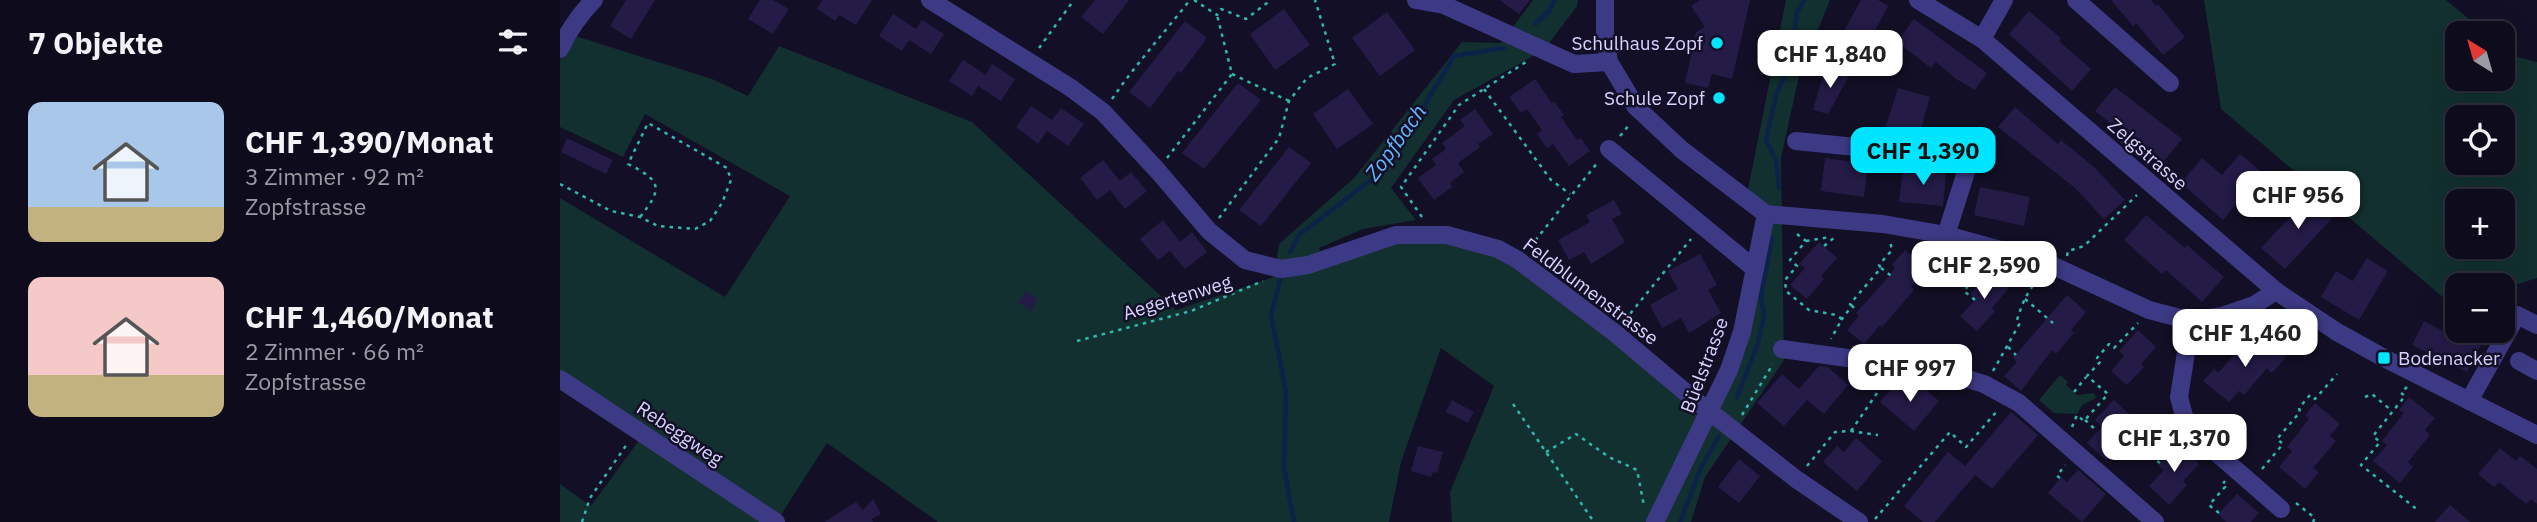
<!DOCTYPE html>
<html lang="de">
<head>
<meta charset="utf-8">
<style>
	:root { --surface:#0e0b1c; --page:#1c1929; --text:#f1f3f6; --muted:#9b9ba3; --line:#2e2b3b; --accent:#00e5ff }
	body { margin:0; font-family:"IBM Plex Sans",sans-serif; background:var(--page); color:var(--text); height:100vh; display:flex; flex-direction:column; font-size:26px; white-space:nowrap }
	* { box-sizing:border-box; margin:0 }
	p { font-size:23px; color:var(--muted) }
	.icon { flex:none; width:38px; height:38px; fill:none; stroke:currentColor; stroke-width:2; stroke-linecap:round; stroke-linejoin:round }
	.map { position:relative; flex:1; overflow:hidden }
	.sheet { display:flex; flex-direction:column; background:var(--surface); width:560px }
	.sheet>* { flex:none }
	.needle { width:46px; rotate:323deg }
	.tools { position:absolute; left:1885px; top:21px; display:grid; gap:14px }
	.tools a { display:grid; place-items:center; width:70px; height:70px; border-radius:14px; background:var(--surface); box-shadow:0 7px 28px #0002,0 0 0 2px var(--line); font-size:35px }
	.price { position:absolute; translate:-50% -60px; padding:0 16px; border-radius:14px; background:#fff; color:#222; font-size:23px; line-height:46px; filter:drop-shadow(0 2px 4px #0008) }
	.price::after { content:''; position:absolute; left:50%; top:42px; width:21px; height:16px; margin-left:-10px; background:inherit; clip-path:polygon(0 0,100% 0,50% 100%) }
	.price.current { background:var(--accent); color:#111 }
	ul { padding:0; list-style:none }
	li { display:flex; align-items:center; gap:21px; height:175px; padding:0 28px }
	li span { display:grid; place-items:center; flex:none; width:196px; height:140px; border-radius:14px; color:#555 }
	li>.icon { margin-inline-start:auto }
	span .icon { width:84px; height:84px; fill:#fffc; stroke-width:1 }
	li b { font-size:30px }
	h2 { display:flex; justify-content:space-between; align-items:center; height:84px; padding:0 28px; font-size:30px }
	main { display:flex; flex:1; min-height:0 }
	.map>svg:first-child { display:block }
</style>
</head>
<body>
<main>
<section class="sheet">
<h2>7 Objekte<svg class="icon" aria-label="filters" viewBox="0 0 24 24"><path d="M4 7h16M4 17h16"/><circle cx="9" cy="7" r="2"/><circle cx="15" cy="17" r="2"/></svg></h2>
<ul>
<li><span style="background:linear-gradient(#a9c7e8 75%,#c2b280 0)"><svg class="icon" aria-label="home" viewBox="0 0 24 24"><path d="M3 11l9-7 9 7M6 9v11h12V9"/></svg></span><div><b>CHF 1,390/Monat</b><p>3 Zimmer · 92 m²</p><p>Zopfstrasse</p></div></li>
<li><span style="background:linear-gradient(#f6c9c9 70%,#c2b280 0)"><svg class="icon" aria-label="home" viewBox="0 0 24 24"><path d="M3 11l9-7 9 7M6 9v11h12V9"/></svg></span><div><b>CHF 1,460/Monat</b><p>2 Zimmer · 66 m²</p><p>Zopfstrasse</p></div></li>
</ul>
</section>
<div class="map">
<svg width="1977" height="522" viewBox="0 0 1977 522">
	<rect width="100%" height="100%" fill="#130f26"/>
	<g fill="#12302f" fill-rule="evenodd">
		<polygon points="973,0 1018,0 1017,6 984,50 894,100 831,188 856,220 803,229 759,248 763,267 814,248 850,241 886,243 932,256 958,270 1066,352 1151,427 1187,347 1206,214 1186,199 1226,0 1270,0 1239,76 1221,158 1224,360 1145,477 1131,522 892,522 890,492 934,386 881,348 841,462 829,522 378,522 267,443 219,518 0,372 0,198 165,297 230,196 85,114 63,157 0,127 0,60 12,35 152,79 188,96 219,46 412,122 616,310 714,277 719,244 794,178 902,42 941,43"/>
		<path d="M1644,0H1886L1926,33H1897V79H1942L1943,47L1951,55L1977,62V278L1943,289L1942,285H1897V302L1891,304L1661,109ZM1897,117H1942V163H1897ZM1897,201H1942V247H1897Z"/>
		<polygon points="1500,375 1508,382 1506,385 1517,395 1534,393 1536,398 1522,405 1517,414 1494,413 1479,400"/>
		<polygon points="80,439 206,522 0,522 0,484 31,506"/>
	</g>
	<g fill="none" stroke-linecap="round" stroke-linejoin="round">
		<g stroke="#0c2248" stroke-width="4.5">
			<polyline points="975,24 990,10 994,0"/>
			<polyline points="1219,188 1216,160 1206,140 1217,92 1225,76 1228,56 1234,39 1237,12 1244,0"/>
			<polyline points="730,252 739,235 815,177 861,111 894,56 944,48"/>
			<polyline points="721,276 711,315 726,392 724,468 734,522"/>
			<polyline points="1177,397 1198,343 1204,315 1201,297 1212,238"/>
			<polyline points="1120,522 1140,470 1159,436"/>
		</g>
	</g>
	<g fill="#241b47">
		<polygon points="66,0 95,0 71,39 50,26"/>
		<polygon points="200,0 213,0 229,9 213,34 188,19"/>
		<polygon points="262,0 312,0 296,25 279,15 275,21 257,9"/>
		<polygon points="535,0 569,0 543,34 521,17"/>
		<polygon points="939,0 970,0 959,14"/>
		<polygon points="1140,0 1190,0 1172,79 1152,74 1148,88 1125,83 1136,32 1145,27 1131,6"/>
		<polygon points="1301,0 1318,0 1328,6 1304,51 1280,38"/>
		<polygon points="1551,0 1591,0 1596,6 1598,4 1625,37 1603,55 1576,23 1573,26"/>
		<polygon points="724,9 750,45 715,70 690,34"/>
		<polygon points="1469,11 1501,38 1499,41 1531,69 1512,91 1449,34"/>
		<polygon points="827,12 855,50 820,76 792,38"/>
		<polygon points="333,14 356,29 362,20 384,34 371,54 349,40 342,51 319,36"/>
		<polygon points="1354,19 1427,73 1415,90 1396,79 1376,62 1371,68 1337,42"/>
		<polygon points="625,21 647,38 621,73 618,71 590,108 569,92"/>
		<polygon points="403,60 426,75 432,64 455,79 441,101 418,86 412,96 389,81"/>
		<polygon points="1265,68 1290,74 1268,114 1253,110"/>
		<polygon points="975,79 992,103 994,101 1004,115 1001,117 1017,140 1021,138 1030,151 1009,166 993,144 987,148 977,134 982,130 967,109 961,113 949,97"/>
		<polygon points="678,83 701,100 644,169 622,153"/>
		<polygon points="1555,87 1622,139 1604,161 1571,135 1569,138 1535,111"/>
		<polygon points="1338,88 1370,97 1358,139 1325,129"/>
		<polygon points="788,89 813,124 777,149 753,114"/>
		<polygon points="471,106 492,120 501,108 524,124 508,146 487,131 478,144 456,127"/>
		<polygon points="1455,107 1498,144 1501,140 1535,168 1565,200 1544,219 1515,188 1438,127"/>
		<polygon points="915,109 933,134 918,144 920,147 898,163 904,172 890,183 892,187 874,200 858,178 876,165 872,159 886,149 882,143 905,126 900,120"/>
		<polygon points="7,138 53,160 46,174 1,152"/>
		<polygon points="729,147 751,163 701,226 679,210"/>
		<polygon points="1680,154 1703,173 1663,220 1621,183 1642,158 1662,175"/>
		<polygon points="1265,158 1308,164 1304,197 1261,191"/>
		<polygon points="543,160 560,181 571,172 587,191 565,209 550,190 537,200 520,178"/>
		<polygon points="1343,168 1386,173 1383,206 1339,202"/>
		<polygon points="1420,187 1470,197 1464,226 1414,215"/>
		<polygon points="1752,193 1776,214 1725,269 1701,248"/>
		<polygon points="1054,200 1062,214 1052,219 1065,242 1031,264 1024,252 1009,260 998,240 1030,222 1026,215"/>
		<polygon points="1586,215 1625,248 1627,245 1664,277 1642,302 1606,270 1602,274 1564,240"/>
		<polygon points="603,220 620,242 632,232 647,252 625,269 610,251 598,260 580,239"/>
		<polygon points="1259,242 1277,258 1261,276 1264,279 1247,299 1230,285 1245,268 1239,264"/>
		<polygon points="1345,250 1366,268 1351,286 1354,290 1322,327 1320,325 1304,344 1287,330 1299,316 1296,313 1331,274 1335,267 1332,265"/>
		<polygon points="1140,254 1157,285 1148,290 1161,313 1129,333 1121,318 1102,328 1090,305 1118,289 1108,271"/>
		<polygon points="1807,258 1828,271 1799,320 1761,297 1776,271 1793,281"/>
		<polygon points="1430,271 1449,288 1432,308 1435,311 1417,331 1400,316 1416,299 1410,294"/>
		<polygon points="466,291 478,300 471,311 458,302"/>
		<polygon points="1507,295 1526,312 1511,330 1514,333 1496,354 1492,350 1461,391 1444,376 1457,362 1453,358"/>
		<polygon points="1864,321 1892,336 1895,331 1928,331 1907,372 1852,345"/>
		<polygon points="1578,330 1596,347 1581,364 1584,367 1567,385 1551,371 1564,356 1559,351"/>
		<polygon points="1700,335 1726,357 1712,373 1707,368 1684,395 1679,391 1669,402 1643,381 1654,369 1658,373 1682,346 1687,350"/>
		<polygon points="1259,366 1268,367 1288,385 1264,414 1247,400 1224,426 1197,403 1222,374 1239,389"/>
		<polygon points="1352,378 1379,401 1354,431 1320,402 1334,386 1341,391"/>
		<polygon points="1849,397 1875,418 1865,430 1870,435 1848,462 1853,467 1840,483 1813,461 1827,445 1822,441 1844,413 1839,410"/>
		<polygon points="892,400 914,412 908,423 886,412"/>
		<polygon points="1554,400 1576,420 1560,437 1564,442 1547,461 1527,443 1542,427 1535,420"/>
		<polygon points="1755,403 1780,424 1770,436 1776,441 1753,468 1759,472 1745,489 1719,467 1732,451 1727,447 1749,419 1745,415"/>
		<polygon points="1451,412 1478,435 1432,489 1415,475 1375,522 1363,522 1344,506 1388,452 1405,466"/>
		<polygon points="1296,438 1322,461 1297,491 1263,462 1277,446 1284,452"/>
		<polygon points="1618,444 1639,464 1623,481 1627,485 1609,505 1589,486 1604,470 1598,465"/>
		<polygon points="858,446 883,452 877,473 873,472 871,477 851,471"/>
		<polygon points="1940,448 1956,461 1960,456 1977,469 1977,504 1971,499 1966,504 1939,482 1934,487 1918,474"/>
		<polygon points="1179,459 1200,476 1179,503 1158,487"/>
		<polygon points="1518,470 1546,494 1522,522 1488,493 1501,477 1507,482"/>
		<polygon points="1677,494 1699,513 1691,522 1666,522 1658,514"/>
		<polygon points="313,499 321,514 311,519 313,522 264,522 296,502 303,510"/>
		<polygon points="1890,505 1910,522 1875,522"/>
	</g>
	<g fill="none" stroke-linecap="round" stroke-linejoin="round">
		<g stroke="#2fb8b0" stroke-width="2.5" stroke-dasharray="3.5 5" stroke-linecap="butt">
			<polyline points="634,0 657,15 661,9 686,19 707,3 708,0"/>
			<polyline points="479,48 514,0"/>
			<polyline points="672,74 729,101"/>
			<polyline points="924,89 991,180 1010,194"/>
			<path d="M552,99C576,64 604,33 630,0"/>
			<polyline points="1060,136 1069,125"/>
			<polyline points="607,158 672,74 657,15"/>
			<path d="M0,184L51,211L80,217L98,226L135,229L150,221L162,203L171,180L167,168L88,123L68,164C102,181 103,188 80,217"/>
			<polyline points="862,217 841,187 899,105 966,62"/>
			<polyline points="659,218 719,138 729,101 747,78 775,64 755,0"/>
			<polyline points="1237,234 1246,241 1230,260 1237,266 1225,280 1226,291 1249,310 1276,315 1282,319 1271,339"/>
			<polyline points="1246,241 1270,237"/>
			<polyline points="1264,246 1275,237"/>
			<polyline points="970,247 1038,162"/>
			<polyline points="1400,256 1420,272 1426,265 1472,286"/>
			<polyline points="1507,256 1508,251 1524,246 1577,195"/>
			<polyline points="1321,268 1334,278"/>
			<polyline points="1465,299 1493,323"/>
			<polyline points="1415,300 1404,291 1420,271"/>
			<polyline points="1292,306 1290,304 1321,268 1319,265 1332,250 1330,241"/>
			<polyline points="1065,320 1131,239"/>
			<polyline points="1281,320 1292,306 1298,311"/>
			<polyline points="517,341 631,311 703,281"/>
			<polyline points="1448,347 1456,355"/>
			<path d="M1433,371L1460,323L1457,320C1462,304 1468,288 1481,278"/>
			<polyline points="1847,387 1841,393 1845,396 1813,436 1820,442 1801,465 1859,511"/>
			<polyline points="1514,392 1526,377"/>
			<polyline points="1805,397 1812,394 1832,411"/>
			<polyline points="953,404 1034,522"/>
			<polyline points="1182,415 1213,364"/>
			<polyline points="1525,420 1537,431"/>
			<polyline points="1512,427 1517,415 1524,421 1548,394 1527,376 1541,361 1537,358 1549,344 1554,348 1578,323"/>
			<polyline points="1291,431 1326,380 1327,381"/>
			<polyline points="986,452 1016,434 1049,457 1077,470 1084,506"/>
			<polyline points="1600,463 1596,460 1596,419 1608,416"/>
			<polyline points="1247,466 1275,432 1291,431 1318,435"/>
			<polyline points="1702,469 1723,444 1717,439 1740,412 1739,408 1750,395 1755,399 1777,374"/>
			<polyline points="1500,478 1497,476 1505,465"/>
			<polyline points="1736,503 1755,518 1753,522"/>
			<polyline points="1659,513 1649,505 1665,487 1662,485 1665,481"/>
			<polyline points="1315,519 1390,432 1406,447 1437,411"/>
			<polyline points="22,522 30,498 67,444"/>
		</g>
		<g stroke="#3d3a85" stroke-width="18">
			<polyline points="370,0 511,88 543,112 597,170 649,231 685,260 721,269 748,265 836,235 887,235 938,249 958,260 1055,333 1131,397 1236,479 1299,522"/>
			<polyline points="856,0 884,5 1014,64 1049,62"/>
			<polyline points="1045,0 1045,35 1049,62 1076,107 1122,150 1206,214 1323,224 1386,235 1485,262 1589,310 1631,321 1662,316 1694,305 1716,291"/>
			<polyline points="1358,0 1422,39 1716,291 1777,332 1824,358 1977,435"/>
			<polyline points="1516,0 1610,83"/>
			<polyline points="1422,39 1444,0"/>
			<path d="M0,49C9,30 19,15 34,0"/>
			<polyline points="1236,141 1395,157 1406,172 1386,235"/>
			<polyline points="1049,149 1195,269"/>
			<polyline points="1631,321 1619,397 1627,427 1721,509"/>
			<polyline points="1222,349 1382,371 1424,384 1459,403 1595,522"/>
			<polyline points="1959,361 1977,371"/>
			<polyline points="0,379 216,522"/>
			<polyline points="1909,401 1957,315 1977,325"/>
			<polyline points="1095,522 1169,370 1182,332 1206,214"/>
		</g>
	</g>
	<g fill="#00e5ff" stroke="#130f26" stroke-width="2.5">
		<circle cx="1157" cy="43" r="7"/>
		<circle cx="1159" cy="98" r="7"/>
		<rect x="1817" y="351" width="14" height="14" rx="3.5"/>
	</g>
	<g text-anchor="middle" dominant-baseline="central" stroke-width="5" stroke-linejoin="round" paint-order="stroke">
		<g font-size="19" fill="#d9d4ff" stroke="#130f26" text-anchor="end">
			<text x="1143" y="43">Schulhaus Zopf</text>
			<text x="1145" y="98">Schule Zopf</text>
			<text x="1838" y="358" text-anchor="start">Bodenacker</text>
		</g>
		<g font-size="19" fill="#d9d4ff" stroke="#130f26">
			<text transform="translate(1588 154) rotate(41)">Zelgstrasse</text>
			<text transform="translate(1031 291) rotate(37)">Feldblumenstrasse</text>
			<text transform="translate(617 297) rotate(-17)">Aegertenweg</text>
			<text transform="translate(1144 365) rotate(-69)">Büelstrasse</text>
			<text transform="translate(120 433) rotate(34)">Rebeggweg</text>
		</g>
		<g font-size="21" font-style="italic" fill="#62b6ff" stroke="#130f26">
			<text transform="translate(835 142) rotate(-54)">Zopfbach</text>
		</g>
	</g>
</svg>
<div class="tools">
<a><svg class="needle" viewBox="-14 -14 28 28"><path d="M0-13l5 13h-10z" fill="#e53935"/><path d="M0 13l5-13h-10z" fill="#9b9ba3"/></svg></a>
<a><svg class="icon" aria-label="locate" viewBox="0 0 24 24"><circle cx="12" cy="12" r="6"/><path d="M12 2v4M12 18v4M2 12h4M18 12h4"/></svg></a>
<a>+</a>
<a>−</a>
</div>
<b class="price" style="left:1270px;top:90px">CHF 1,840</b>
<b class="price current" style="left:1363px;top:187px">CHF 1,390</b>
<b class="price" style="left:1738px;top:231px">CHF 956</b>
<b class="price" style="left:1424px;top:301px">CHF 2,590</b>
<b class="price" style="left:1685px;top:369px">CHF 1,460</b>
<b class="price" style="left:1350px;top:404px">CHF 997</b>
<b class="price" style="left:1614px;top:474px">CHF 1,370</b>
</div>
</main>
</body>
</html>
